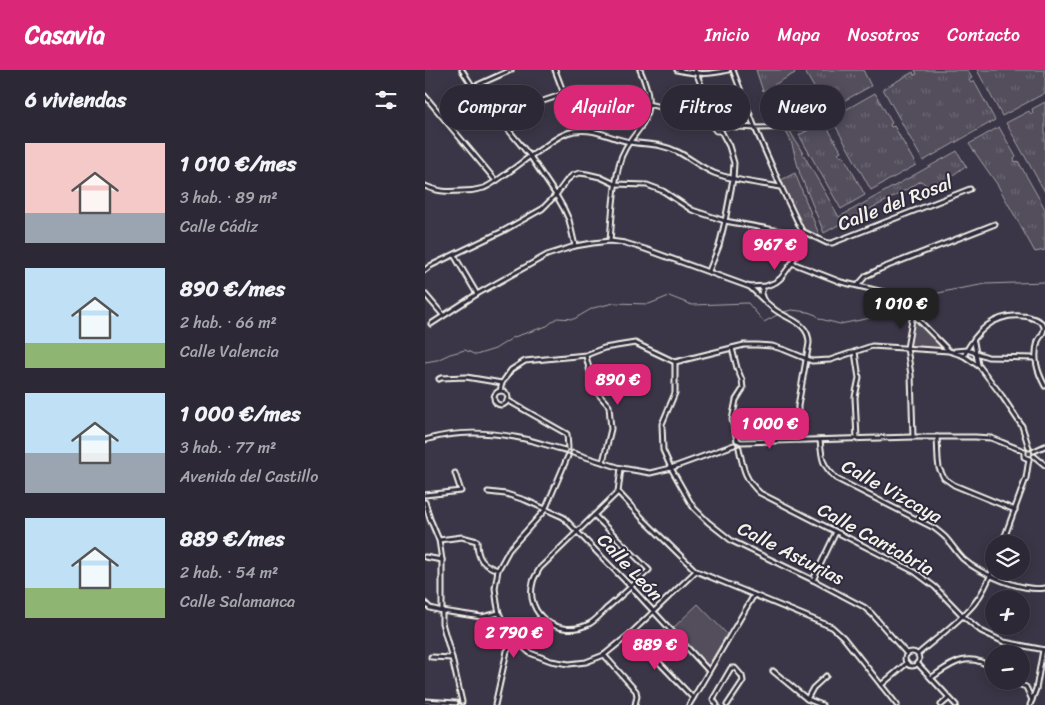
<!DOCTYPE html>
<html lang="es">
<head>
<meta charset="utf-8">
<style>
	:root { --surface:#2c2835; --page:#383441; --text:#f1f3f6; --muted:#a6a6ad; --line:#484450; --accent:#db2777 }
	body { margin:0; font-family:Sriracha,sans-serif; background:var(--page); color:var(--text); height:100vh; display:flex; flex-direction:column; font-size:19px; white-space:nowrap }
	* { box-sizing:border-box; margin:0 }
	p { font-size:16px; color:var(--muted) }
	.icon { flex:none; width:28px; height:28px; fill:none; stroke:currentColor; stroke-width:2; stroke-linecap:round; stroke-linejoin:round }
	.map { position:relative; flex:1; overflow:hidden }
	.details { display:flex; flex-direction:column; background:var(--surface); width:425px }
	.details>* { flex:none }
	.banner { position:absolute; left:15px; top:15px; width:475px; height:45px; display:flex; gap:10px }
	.buttons { position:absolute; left:560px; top:465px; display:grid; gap:10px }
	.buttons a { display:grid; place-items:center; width:45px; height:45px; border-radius:50%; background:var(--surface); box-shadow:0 2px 12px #0003,0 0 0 1px var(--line); font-size:25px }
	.price { position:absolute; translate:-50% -42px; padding:0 11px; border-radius:10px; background:var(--accent); color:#fff; font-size:16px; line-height:32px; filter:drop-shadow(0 1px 2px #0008) }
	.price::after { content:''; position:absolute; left:50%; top:30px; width:15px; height:11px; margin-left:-8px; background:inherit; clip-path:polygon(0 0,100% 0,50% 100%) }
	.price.current { background:#222; color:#fff }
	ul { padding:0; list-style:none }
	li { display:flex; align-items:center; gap:15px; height:125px; padding:0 25px }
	li span { display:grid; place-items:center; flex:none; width:140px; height:100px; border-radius:0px; color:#555 }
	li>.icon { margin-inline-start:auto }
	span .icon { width:60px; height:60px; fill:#fffc; stroke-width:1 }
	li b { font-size:21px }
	h2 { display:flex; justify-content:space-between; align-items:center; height:60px; padding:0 25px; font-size:21px }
	.pill { padding:0 18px; border-radius:22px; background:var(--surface); box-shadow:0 2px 12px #0003,0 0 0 1px var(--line); font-size:18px; line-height:45px }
	.pill.current { background:var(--accent); color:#fff }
	header { display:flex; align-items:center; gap:30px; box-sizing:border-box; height:70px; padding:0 25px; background:var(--accent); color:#fff }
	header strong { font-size:24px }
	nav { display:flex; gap:28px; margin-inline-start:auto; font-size:18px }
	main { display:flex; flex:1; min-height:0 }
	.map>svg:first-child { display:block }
</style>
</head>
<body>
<header>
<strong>Casavia</strong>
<nav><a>Inicio</a><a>Mapa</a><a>Nosotros</a><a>Contacto</a></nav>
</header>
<main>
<section class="details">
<h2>6 viviendas<svg class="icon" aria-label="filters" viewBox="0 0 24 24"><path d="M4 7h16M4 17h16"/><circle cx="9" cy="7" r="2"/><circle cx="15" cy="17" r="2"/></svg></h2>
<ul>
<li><span style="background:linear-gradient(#f6c9c9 70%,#9aa5b1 0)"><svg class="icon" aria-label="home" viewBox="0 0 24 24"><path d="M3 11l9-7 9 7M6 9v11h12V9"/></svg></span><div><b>1 010 €/mes</b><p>3 hab. · 89 m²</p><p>Calle Cádiz</p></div></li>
<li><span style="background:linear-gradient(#bfe0f5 75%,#8fb573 0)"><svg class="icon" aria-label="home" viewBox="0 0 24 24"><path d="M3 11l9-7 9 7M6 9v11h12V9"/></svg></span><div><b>890 €/mes</b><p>2 hab. · 66 m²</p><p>Calle Valencia</p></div></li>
<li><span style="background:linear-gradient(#bfe0f5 60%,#9aa5b1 0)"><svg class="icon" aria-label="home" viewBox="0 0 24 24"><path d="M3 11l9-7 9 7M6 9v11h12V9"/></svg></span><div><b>1 000 €/mes</b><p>3 hab. · 77 m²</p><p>Avenida del Castillo</p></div></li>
<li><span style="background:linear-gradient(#bfe0f5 70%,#8fb573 0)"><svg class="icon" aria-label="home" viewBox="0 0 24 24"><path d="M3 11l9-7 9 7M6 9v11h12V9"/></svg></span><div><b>889 €/mes</b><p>2 hab. · 54 m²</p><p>Calle Salamanca</p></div></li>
</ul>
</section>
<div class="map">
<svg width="620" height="635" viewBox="0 0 620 635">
	<defs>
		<pattern id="grass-tufts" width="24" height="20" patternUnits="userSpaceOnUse" patternTransform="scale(1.25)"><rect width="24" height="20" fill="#534e5c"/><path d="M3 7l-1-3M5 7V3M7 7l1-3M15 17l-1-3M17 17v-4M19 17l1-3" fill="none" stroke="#6c6873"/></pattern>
	</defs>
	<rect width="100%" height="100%" fill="#3b3647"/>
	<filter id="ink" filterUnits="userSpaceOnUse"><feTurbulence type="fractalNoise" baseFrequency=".02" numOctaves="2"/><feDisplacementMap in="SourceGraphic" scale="10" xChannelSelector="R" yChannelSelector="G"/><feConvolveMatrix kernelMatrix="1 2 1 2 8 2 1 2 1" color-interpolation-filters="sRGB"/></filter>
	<g filter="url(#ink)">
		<g fill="url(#grass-tufts)" stroke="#a4a0a2">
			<polygon points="331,0 369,0 370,3 338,21"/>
			<polygon points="379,0 438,0 446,16 402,40"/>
			<polygon points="490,0 542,0 547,8 544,10 546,13 549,11 570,50 498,91 458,19 488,2 489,5 492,4"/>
			<polygon points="552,0 620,0 620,23 577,46"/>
			<polygon points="450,23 467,53 465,54 466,57 469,56 491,95 446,120 406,48"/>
			<polygon points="620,32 620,122 581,53 604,41 606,44 608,43 607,39"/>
			<polygon points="399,52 416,81 413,83 415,86 418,85 440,125 416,139 374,65"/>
			<polygon points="574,57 591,87 589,89 590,92 593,91 620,139 620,180 610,182 572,114 544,74"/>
			<polygon points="365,61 414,147 532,81 542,98 539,97 520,111 504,117 496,111 465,129 417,153 399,163 375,104 366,71 361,62"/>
			<polygon points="370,103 395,167 379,160 356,110"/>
		</g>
		<g fill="#534e5c" stroke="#a4a0a2">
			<polygon points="488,244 524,281 482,278"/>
			<polygon points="273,534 302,564 283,596 248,558"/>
		</g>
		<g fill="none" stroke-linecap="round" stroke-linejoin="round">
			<g stroke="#aaa6a7" stroke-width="1">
				<polyline points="358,242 367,240 383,242 391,245 395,249 415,254 456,246 477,239 505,225 527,220 561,214 620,212"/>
				<polyline points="0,292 12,290 25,284 40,280 51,285 70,279 89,267 122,256 132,248 149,249 168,238 189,233 224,234 244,226 267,235 323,233 339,252 354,244"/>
			</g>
			<g stroke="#f4f1e8" stroke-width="7">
				<g id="minor">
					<polyline points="37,0 48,17 105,86 131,125 139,139 144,150 150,176"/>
					<polyline points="130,0 139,24"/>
					<path d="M252,0C271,4 283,5 303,0"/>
					<polyline points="270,0 291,51"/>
					<polyline points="48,17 86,0"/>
					<polyline points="0,26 71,111"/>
					<polyline points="74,48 91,40 139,24 175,23 244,39 268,49 288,55"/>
					<polyline points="291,51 294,50 298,52 299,56"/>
					<polyline points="288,55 288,57 291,61 296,61"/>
					<polyline points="299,56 330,58 380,57"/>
					<path d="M0,116C14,122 22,122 37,121C45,121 52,120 59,118C70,113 79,105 88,99C98,91 108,84 119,77C128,70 138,63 149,61C173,58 183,68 205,72C222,75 235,73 253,82C265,88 275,97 289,103C310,111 333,113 355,117"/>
					<polyline points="377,161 402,173 407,173 545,119"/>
					<path d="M185,171C187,146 188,120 194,95C197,80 206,70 215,58C228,38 224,20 215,0"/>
					<polyline points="29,185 52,224"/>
					<polyline points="367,193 416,212 463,223 471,227 524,281 539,286 555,297 577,326 597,356 604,378"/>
					<polyline points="0,200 5,196 78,161 117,139 131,125 142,110 148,105 155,103 162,104 175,107 190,114 222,115 238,121 267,140 300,151 377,165"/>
					<polyline points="284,201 294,176 300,151 308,109 309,93 304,76 296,61"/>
					<polyline points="433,215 441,206 455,199 570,154"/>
					<path d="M325,217C333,225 340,232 349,239C363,250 384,252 384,273L373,336V370"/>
					<polyline points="0,224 18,245"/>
					<polyline points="338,229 336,224 338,217"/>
					<polyline points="488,244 482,278 486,305 488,367"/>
					<polyline points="6,254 52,224 122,185 150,176 168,173 185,171 200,173 220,179 325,217 341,216 351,212 356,208 367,193 376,174 377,161 356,117 330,58 308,0"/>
					<polyline points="549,272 553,295"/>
					<polyline points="307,278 312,298 317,310 318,319 311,330 307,350 312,370"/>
					<polyline points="530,281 542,280 563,287 610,288"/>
					<polyline points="430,282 434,308 430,327 432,369"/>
					<polyline points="161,286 169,319 184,336 186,359 178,392"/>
					<path d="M539,286C550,263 568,244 596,246C600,246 603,246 607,248C611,249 618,252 619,257C620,262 615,267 613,271C608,288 612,301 620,316"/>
					<polyline points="250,292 250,323 237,354 238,380 246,398 268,437 283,452 307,471 388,510 439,537 447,544 482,584"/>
					<polyline points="14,309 16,308 41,307 77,313"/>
					<polyline points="75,321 77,313 86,300 100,291 161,285 179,278 210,273 250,292 319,275 332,275 347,276 360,280 387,291 405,290 447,276 524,281"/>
					<circle cx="76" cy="328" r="7"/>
					<polyline points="82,330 142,364 143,378"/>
					<polyline points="512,367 513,390 514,398 519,408 529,415 590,440"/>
					<path d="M0,370C32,360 67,362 100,369C113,372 127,377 140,380"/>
					<polyline points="312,370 316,372 488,367 550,367 566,368 599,381 599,387 604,389"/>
					<path d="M395,370C397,390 397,395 412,409L509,458C513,461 517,464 521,468C527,475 532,483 538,489C555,504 598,522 620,518"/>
					<path d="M314,378C318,397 319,409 335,423L490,502L510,517L538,546L556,561L579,572L620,580"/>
					<polyline points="609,381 620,376"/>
					<polyline points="148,383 196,398 225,403 246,398 309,375"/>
					<polyline points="143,386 120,440 84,480 73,500 70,518 72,533 74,543 81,557 91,571 105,583 126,591 144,594 161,592 179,585 206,563 271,501"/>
					<polyline points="609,386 620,395"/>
					<polyline points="63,422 81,424 100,430 138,447 206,517 284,601"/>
					<polyline points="193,422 219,450 271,501 407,557 418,567 472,635"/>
					<polyline points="0,425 36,421 30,403"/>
					<polyline points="0,432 5,449 14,470 17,490 17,553 27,588 37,632"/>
					<path d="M169,445L224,500C210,513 196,526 181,539C176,544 170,551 164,554C134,569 99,545 108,512C109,507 113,502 115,498L193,422L196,398"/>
					<path d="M14,470L37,467L52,471C52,488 57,495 73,500"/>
					<polyline points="577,474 601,408 604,389"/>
					<polyline points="0,487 17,490"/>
					<polyline points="388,510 411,462"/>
					<polyline points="0,533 5,538 17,541 57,547 74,543"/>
					<polyline points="206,563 268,628"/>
					<circle cx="487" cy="589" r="7"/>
					<path d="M493,584C511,568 533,553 549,534C558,523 564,510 569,496"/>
					<polyline points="179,585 211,621 212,626 210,635"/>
					<polyline points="6,587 27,588"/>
					<polyline points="492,593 531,635"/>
					<polyline points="348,601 382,629 397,635"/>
					<path d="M506,608C528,592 544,581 569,599"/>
					<polyline points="585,611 601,617 607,630"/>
					<polyline points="456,615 482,593"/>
					<polyline points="382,629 388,618 401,606"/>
					<polyline points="0,631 31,633"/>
					<polyline points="0,634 6,635"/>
					<polyline points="70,635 82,581 91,571 116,547"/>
					<polyline points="264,635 329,525"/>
					<polyline points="292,635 288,629 306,598 310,598 317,606 318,611 302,635"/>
					<polyline points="516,635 524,628"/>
					<polyline points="605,635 611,619 618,580"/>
				</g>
			</g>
			<use href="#minor" stroke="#2f2a3d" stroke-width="3"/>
		</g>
	</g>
	<g text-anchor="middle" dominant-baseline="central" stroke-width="4" stroke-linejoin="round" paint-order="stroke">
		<g font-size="19" fill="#f4f1e8" stroke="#2f2a3d">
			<text transform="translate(470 133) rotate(-21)">Calle del Rosal</text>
			<text transform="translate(467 421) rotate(29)">Calle Vizcaya</text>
			<text transform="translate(451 469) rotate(29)">Calle Cantabria</text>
			<text transform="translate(366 483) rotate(27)">Calle Asturias</text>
			<text transform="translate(205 497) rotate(47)">Calle León</text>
		</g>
	</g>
</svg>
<div class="buttons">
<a><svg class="icon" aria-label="layers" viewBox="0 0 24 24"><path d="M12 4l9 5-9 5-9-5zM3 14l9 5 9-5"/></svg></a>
<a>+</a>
<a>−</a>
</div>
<b class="price" style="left:350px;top:201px">967 €</b>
<b class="price current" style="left:476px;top:260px">1 010 €</b>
<b class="price" style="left:193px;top:336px">890 €</b>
<b class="price" style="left:345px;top:380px">1 000 €</b>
<b class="price" style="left:89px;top:589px">2 790 €</b>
<b class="price" style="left:230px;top:601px">889 €</b>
<div class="banner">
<a class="pill">Comprar</a>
<a class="pill current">Alquilar</a>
<a class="pill">Filtros</a>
<a class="pill">Nuevo</a>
</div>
</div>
</main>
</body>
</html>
